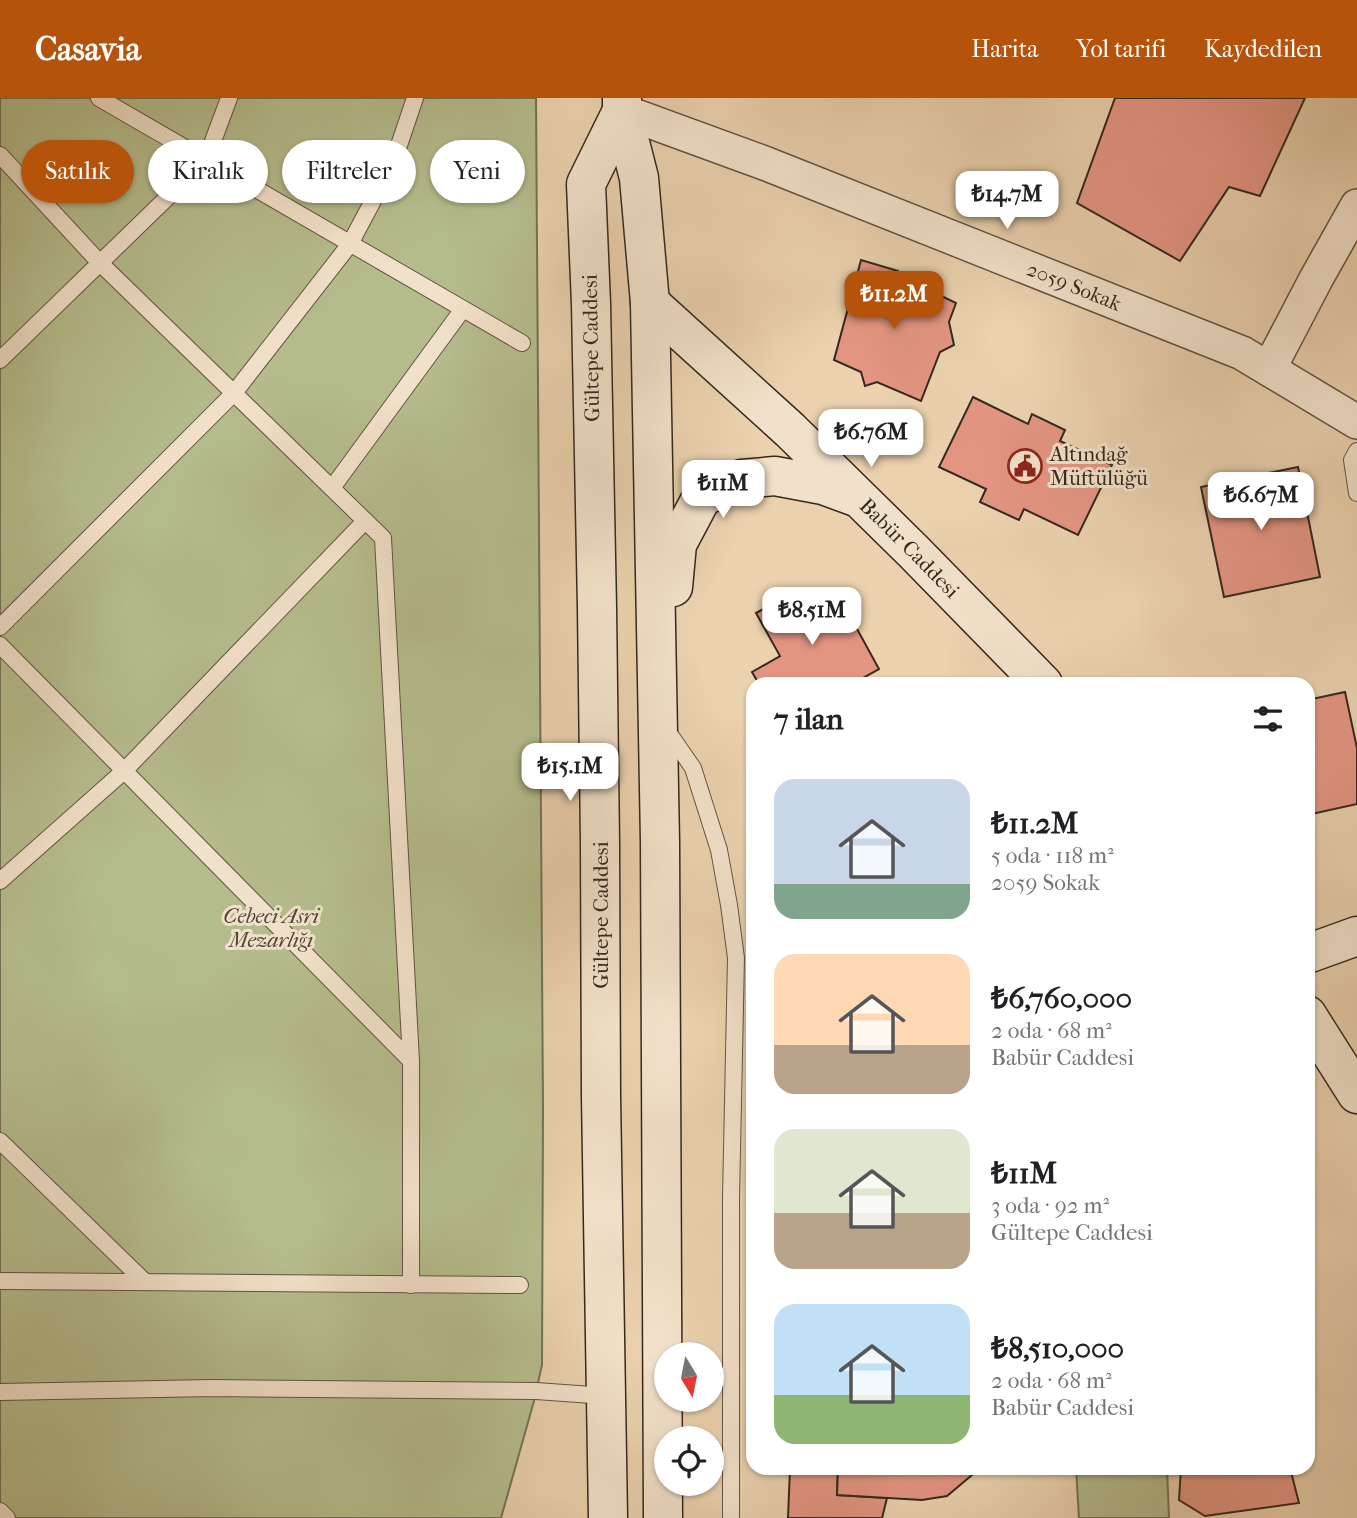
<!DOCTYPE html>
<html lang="tr">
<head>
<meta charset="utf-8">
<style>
	:root { --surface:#fff; --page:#f2f2f2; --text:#202124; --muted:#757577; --accent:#b45309 }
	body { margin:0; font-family:"IM FELL French Canon",serif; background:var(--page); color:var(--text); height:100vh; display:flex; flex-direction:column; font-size:26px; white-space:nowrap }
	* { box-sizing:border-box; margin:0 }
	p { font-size:23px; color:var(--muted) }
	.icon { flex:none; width:38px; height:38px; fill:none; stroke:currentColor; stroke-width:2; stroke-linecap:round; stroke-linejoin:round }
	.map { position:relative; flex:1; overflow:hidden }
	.side { position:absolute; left:746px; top:579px; width:569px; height:798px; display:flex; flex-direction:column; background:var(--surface); border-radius:21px; box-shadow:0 2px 5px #0004 }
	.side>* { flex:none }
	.hud { position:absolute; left:21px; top:42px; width:620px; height:63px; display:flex; gap:14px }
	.needle { width:46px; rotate:170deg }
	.tools { position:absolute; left:654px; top:1244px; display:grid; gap:14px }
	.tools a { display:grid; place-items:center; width:70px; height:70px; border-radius:50%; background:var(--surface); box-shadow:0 2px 5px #0004; font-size:35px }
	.price { position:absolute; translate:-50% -60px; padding:0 16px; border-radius:14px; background:#fff; color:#222; font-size:23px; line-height:46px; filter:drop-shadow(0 2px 4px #0008) }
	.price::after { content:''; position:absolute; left:50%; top:42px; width:21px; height:16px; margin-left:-10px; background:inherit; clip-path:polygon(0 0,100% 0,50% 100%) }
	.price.on { background:var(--accent); color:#fff }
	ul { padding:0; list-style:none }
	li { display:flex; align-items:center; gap:21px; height:175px; padding:0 28px }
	li span { display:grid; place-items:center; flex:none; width:196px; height:140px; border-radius:21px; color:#555 }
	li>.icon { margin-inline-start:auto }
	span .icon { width:84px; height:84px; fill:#fffc; stroke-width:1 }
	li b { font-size:30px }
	h2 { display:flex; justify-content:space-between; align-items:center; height:84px; padding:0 28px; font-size:30px }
	.chip { padding:0 24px; border-radius:32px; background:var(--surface); box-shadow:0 2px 5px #0004; font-size:24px; line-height:63px }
	.chip.on { background:var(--accent); color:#fff }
	header { display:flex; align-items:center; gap:42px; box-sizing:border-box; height:98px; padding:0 35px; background:var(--accent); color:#fff }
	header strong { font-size:33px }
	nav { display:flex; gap:38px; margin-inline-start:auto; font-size:24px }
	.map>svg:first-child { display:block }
</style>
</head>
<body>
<header>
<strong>Casavia</strong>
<nav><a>Harita</a><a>Yol tarifi</a><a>Kaydedilen</a></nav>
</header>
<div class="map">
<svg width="1357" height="1420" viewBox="0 0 1357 1420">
	<rect width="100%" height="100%" fill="#ebd1ae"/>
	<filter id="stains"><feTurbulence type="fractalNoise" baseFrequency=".00286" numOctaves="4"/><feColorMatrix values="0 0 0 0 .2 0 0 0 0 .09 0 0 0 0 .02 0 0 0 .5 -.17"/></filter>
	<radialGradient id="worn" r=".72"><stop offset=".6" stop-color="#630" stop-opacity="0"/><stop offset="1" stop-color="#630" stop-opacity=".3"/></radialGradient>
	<g fill="#b5bc8c" stroke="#747255" stroke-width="2">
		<polygon points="0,0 536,0 543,1010 542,1267 534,1303 501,1420 0,1420"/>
		<polygon points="1076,1370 1167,1370 1169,1420 1079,1420"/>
	</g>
	<g fill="#e39582" stroke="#34291e" stroke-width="2">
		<polygon points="1115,0 1305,0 1260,98 1229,89 1180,163 1077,105"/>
		<polygon points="861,162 898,173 897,182 913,190 926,181 933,194 956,205 949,224 954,247 940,254 921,303 877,284 865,288 861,274 834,262"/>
		<polygon points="973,299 1028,326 1032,316 1065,332 1060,343 1112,367 1078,437 1024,411 1019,422 980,404 986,391 939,369"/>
		<polygon points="1298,369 1320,479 1224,499 1201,389"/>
		<polygon points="802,490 825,532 850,518 879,571 852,586 759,586 752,574 780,558 756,515"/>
		<polygon points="1345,594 1357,650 1357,706 1307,717 1307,602"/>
		<polygon points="790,1370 838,1370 837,1397 887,1400 882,1420 788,1420"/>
		<polygon points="838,1370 972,1370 972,1377 947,1398 922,1402 837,1397"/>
		<polygon points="1181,1370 1290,1370 1299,1405 1205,1418 1179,1402"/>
	</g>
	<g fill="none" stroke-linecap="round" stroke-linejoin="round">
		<g stroke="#625342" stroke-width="18">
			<g id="lane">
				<polyline points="99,0 522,245"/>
				<polyline points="0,57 100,165 383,440 411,963 411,1187"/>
				<polyline points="0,262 206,62 229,0"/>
				<polyline points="1357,353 1352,362 1357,395"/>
				<polyline points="332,390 463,211"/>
				<polyline points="0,529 234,295 350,146 393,65 415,0"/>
				<polyline points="0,547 411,963"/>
				<polyline points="666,631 693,670 719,752 729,807 736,860 731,1100 731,1420"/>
				<polyline points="0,783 124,673 365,423"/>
				<polyline points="0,1043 145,1184"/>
				<polyline points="0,1183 520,1187"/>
				<polyline points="0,1294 212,1290 536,1293 606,1298"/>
				<polyline points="0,1413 7,1420"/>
			</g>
		</g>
		<g stroke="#625342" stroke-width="36">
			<g id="street">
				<path id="s1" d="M622,13L767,66L1242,255L1357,324"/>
				<polyline points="1269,271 1316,181 1357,108"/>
			</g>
		</g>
		<g stroke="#34291e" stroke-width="41">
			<g id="secondary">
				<polyline points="622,0 622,13 639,80 650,205 660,744 663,1420"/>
				<path id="s2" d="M650,205L790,332L914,454L1043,586"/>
				<polyline points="673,489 677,446 702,399 742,381 775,378 823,387 853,398"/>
				<polyline points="1307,856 1357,838"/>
				<polyline points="1307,917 1357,996"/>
				<polyline points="608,1420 601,998 600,746 597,510 591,206 586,86 622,13"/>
			</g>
		</g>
		<use href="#lane" stroke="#f2e1ca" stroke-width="16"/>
		<use href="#street" stroke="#f2e1ca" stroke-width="33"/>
		<use href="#secondary" stroke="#f2e1ca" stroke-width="38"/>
	</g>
	<defs>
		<g id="civic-ring" transform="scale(1.75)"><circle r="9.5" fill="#f2e1ca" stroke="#8f2418" stroke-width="1.5"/><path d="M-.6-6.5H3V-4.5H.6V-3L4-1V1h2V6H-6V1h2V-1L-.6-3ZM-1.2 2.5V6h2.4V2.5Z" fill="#8f2418"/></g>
	</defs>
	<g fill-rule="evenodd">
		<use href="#civic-ring" x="1025" y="368"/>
	</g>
	<g text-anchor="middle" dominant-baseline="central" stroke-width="6" stroke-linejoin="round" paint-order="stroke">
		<g font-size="21" fill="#34291e" stroke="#f2e1ca">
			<text stroke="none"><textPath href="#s1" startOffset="485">2059 Sokak</textPath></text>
			<text transform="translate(591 250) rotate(-91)">Gültepe Caddesi</text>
			<text stroke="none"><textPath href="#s2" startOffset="357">Babür Caddesi</textPath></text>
			<text transform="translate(601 817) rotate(-90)">Gültepe Caddesi</text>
		</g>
		<g font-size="21" fill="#34291e" stroke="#f2e1ca" text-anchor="start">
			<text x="1050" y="356">Altındağ<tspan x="1050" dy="24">Müftülüğü</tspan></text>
		</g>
		<g font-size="21" font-style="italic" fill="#4e4634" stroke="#f2e1ca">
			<text x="271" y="818">Cebeci Asri<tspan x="271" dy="24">Mezarlığı</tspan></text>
		</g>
	</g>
	<rect width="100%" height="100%" filter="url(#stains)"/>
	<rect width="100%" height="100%" fill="url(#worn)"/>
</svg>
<div class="tools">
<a><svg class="needle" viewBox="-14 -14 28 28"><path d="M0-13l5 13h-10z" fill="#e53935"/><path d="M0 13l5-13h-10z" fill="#757577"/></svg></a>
<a><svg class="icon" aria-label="locate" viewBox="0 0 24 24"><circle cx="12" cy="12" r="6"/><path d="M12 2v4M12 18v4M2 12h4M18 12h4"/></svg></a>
</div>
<b class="price" style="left:1007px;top:133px">₺14.7M</b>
<b class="price on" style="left:894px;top:233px">₺11.2M</b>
<b class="price" style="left:871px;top:371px">₺6.76M</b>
<b class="price" style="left:723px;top:422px">₺11M</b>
<b class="price" style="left:1261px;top:434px">₺6.67M</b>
<b class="price" style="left:812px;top:549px">₺8.51M</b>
<b class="price" style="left:570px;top:705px">₺15.1M</b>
<div class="hud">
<a class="chip on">Satılık</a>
<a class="chip">Kiralık</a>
<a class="chip">Filtreler</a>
<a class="chip">Yeni</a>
</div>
<section class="side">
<h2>7 ilan<svg class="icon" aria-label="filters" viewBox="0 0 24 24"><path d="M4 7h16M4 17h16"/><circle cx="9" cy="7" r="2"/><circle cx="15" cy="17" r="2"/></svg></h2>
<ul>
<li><span style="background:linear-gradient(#c9d6e8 75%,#7fa58c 0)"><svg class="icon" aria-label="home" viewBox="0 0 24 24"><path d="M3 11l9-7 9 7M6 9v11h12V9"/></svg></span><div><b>₺11.2M</b><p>5 oda · 118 m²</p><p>2059 Sokak</p></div></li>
<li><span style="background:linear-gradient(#ffd9b3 65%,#b9a48a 0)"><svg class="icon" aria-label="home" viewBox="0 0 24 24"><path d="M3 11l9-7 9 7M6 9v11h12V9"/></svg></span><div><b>₺6,760,000</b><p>2 oda · 68 m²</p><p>Babür Caddesi</p></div></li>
<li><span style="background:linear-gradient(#dfe7d0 60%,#b9a48a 0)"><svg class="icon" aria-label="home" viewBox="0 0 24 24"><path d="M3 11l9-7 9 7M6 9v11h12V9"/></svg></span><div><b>₺11M</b><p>3 oda · 92 m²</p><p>Gültepe Caddesi</p></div></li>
<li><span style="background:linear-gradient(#bfe0f5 65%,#8fb573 0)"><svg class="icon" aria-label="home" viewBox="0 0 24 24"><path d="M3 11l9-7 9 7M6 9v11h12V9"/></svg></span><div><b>₺8,510,000</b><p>2 oda · 68 m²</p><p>Babür Caddesi</p></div></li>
</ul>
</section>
</div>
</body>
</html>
